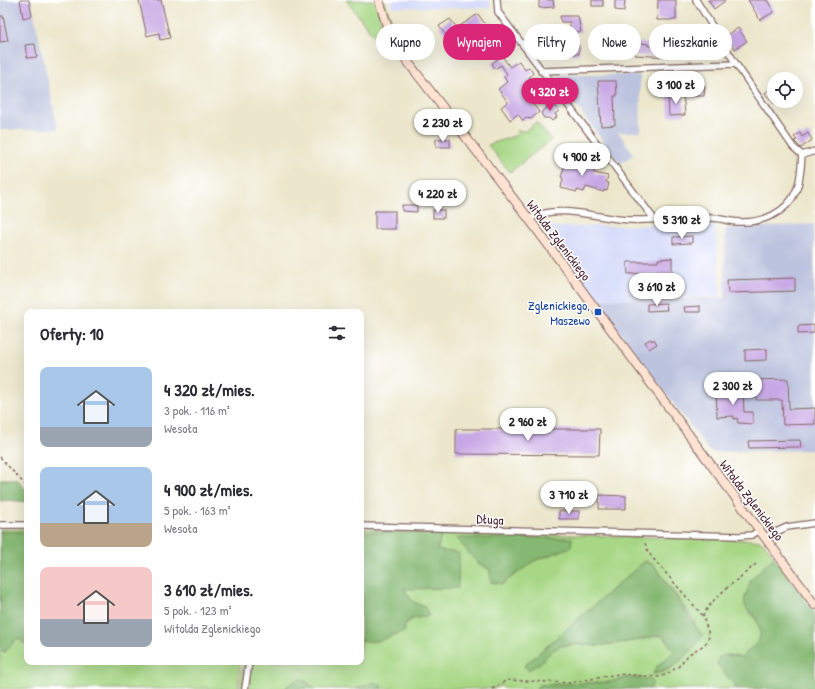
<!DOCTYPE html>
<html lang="pl">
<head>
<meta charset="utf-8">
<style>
	:root { --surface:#fff; --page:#f7f7f7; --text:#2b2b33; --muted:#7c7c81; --accent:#db2777 }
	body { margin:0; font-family:"Patrick Hand",sans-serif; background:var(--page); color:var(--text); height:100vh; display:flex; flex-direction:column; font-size:15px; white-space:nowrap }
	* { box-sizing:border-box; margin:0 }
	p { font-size:13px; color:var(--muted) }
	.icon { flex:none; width:22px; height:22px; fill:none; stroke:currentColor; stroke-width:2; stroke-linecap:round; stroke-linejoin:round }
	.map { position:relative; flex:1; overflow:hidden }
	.panel { position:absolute; left:24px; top:309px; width:340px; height:356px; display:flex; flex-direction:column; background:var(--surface); border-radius:8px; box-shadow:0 4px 16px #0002 }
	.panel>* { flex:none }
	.top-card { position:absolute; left:376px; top:24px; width:379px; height:36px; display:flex; gap:8px }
	.fabs { position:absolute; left:767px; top:72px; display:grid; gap:8px }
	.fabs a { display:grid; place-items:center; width:36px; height:36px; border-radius:50%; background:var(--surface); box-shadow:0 4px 16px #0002; font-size:20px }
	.price { position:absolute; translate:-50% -34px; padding:0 9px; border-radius:14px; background:#fff; color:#222; font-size:13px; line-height:26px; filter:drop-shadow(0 1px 2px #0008) }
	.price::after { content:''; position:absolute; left:50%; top:24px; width:12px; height:9px; margin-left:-6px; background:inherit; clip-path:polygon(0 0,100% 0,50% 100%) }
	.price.current { background:var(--accent); color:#fff }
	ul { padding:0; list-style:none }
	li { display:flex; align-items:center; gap:12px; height:100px; padding:0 16px }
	li span { display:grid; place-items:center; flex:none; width:112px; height:80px; border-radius:8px; color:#555 }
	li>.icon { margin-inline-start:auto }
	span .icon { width:48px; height:48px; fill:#fffc; stroke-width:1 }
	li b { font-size:17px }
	h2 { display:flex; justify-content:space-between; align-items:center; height:48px; padding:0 16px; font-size:17px }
	.tag { padding:0 14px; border-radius:18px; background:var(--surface); box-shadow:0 4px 16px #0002; font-size:14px; line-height:36px }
	.tag.current { background:var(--accent); color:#fff }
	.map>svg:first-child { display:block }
</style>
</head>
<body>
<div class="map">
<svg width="815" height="689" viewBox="0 0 815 689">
	<rect width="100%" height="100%" fill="#fff"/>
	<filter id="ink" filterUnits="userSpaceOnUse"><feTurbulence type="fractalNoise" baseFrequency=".025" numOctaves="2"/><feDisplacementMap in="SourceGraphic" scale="8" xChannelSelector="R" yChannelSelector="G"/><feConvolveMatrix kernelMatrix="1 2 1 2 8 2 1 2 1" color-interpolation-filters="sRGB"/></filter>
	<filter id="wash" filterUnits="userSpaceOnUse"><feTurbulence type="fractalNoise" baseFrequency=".012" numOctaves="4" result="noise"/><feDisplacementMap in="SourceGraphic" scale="16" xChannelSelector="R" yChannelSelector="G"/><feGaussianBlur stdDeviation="0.9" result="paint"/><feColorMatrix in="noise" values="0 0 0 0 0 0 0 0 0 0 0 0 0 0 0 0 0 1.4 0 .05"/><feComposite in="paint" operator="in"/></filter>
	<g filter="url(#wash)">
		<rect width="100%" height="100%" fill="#ece7cc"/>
		<g fill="#d3d9f9">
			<polygon points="391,0 490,0 490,8 391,7"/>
			<polygon points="715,224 721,297 596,300 543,227"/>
		</g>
		<g fill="#bcc3de">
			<polygon points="0,0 31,0 58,129 0,130"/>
			<polygon points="560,75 640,75 641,132 618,132 634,154 620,164 558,81"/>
			<polygon points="814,224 815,450 710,452 596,300 725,298 725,229"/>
		</g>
		<g fill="#a7d785" stroke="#787b58" fill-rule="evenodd">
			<polygon points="346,0 375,0 385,33 383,38 378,41"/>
			<path d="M384,0L394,27L409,53L410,59C399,42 383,21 384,0Z"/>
			<polygon points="536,122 551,140 510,172 488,145 517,135 516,131 525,131"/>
			<rect x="0" y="529" width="27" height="3"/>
			<path d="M361,529L747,540C765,540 763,542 775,557L761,570L746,594L748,611C756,617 765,632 759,642C755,647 747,651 743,657L726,655L717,664L738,689H647L652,686L651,679L626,678L609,682L539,685L535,689H504L501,685L494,689H381L382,686L356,689H314C306,677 298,680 287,686L286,689H249L252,662H361V640L367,642L405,631L404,626C414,617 417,619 425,607L413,602L404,589L437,551L442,533L361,532ZM571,547L534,561L502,584L491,582L490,570ZM645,561L654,565L695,622C692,632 691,644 686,653C681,664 665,674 653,674L674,652L667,640L660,635L639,640L597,646L582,644L560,646L524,666Z"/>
			<polygon points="17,638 27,645 27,662 240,662 238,689 0,689 0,652 5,652"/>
			<polygon points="243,662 246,662 243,689 240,689"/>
		</g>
		<g fill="#85b872" stroke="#686c4e">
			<polygon points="0,479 17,479 27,491 27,502 8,500 0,501"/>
			<polygon points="0,532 27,532 27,645 17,638 4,652 0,652"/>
			<path d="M361,532L442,533L437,550L459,553L458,588L404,589L413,602L425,607L429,616L411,619L404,625L405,631C391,635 376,646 361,640Z"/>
			<polygon points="457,538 572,538 571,547 534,561 502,584 491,582 490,570 476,562"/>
			<path d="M774,557L815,614V689H738L717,664L719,657L726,655L743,657C751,646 764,642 759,627C758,623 756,618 754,615C751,612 747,611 745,606C742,597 750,589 750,580Z"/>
			<path d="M645,561L654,565L702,635C696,650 669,673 653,674L656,667L674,652L667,640L660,635L639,640L597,646L582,644L560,646L554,649L539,664L528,670L524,666Z"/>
			<polygon points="626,678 651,679 652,686 647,689 535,689 539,685 609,682"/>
			<polygon points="299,679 304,680 314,689 286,689 287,686"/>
			<polygon points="374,682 382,686 381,689 356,689"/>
		</g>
		<g id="blocks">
			<g fill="#c8a7e5">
				<polygon points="20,0 29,0 32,16 23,18"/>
				<polygon points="139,0 161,0 170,38 160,40 159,33 147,36"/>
				<polygon points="539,0 553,0 554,7 539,8"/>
				<rect x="592" y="0" width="11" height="6"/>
				<polygon points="615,0 625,0 624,11 615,10"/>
				<polygon points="658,0 676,0 676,20 657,20"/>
				<polygon points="708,0 726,0 714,9"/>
				<polygon points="748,0 767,0 774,12 760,20"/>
				<polygon points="478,14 487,27 456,49 439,26 450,19 457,28"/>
				<polygon points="0,16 3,16 8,41 0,42"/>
				<polygon points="560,16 578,16 581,32 570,32 570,22 561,22"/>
				<polygon points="738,28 747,41 735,49 726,36"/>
				<polygon points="544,39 554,39 554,46 579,45 579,54 539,53 539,42 544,42"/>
				<polygon points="634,42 648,44 648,46 669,46 669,57 635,55"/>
				<rect x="688" y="42" width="13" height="12"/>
				<polygon points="35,44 37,57 27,58 25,45"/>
				<polygon points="496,48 510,67 519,61 525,70 529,67 533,73 529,78 542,96 532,103 539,112 531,119 526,118 523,121 518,114 510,120 501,107 508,102 498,89 507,82 504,77 507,74 501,65 495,69 492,63 498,59 493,50"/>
				<polygon points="598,81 616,81 617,96 614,96 615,125 601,126"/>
				<polygon points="774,85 774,104 765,93"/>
				<polygon points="689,86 705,86 704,96 689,96"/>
				<polygon points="683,93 685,115 669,116 668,94"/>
				<polygon points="553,104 559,111 555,114 557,117 552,121 549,118 544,118 541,113 547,108 547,105"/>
				<polygon points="800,133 802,137 808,133 812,140 801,148 794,141 797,140 794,137"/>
				<rect x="436" y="139" width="14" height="8"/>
				<polygon points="568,156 593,164 592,166 595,167 594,173 608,176 606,182 609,183 607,191 604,190 604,192 586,187 584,192 577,190 577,192 561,188 563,178 561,177"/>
				<polygon points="402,205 417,205 417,212 402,211"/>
				<rect x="433" y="210" width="11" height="8"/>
				<rect x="375" y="211" width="20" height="18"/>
				<polygon points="692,236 692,243 673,244 673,237"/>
				<polygon points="672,258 672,278 658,278 658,273 628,274 627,262 658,262 658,259"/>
				<polygon points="795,278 795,291 728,293 727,280"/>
				<polygon points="666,303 667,310 647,311 647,304"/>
				<polygon points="700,306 700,312 685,312 684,307"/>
				<polygon points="814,325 814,333 798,334 798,326"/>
				<polygon points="651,339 652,341 654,339 657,344 649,349 645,342"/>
				<polygon points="767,349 767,360 745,361 745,350"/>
				<polygon points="788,379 789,409 815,408 815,424 783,425 782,400 756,400 755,380"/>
				<polygon points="735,387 735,392 743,391 744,412 753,412 753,424 738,423 737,418 734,419 734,416 717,417 716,391 723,390 723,388"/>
				<polygon points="456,429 600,429 599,455 456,454"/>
				<polygon points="800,440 801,447 749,448 748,441"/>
				<polygon points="599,495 626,496 626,509 599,509"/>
				<rect x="559" y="511" width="20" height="8"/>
			</g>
		</g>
	</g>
	<g filter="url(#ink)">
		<use href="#blocks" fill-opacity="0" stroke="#836563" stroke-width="1"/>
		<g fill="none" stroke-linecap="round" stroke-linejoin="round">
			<g stroke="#836563" stroke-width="8">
				<g id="street">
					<polyline points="497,0 498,12 654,219"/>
					<polyline points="696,0 736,64 793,147 802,155"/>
					<polyline points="541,71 736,64"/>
					<polyline points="802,155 815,151"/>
					<path d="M529,219C558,202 598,219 630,220C657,221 685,217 712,218C721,218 730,222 739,222C762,223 787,213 796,191C801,180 801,167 802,155"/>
					<polyline points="0,525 27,525"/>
					<polyline points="361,526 740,536 752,535 760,530"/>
					<polyline points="765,537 787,527 815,523"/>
					<polyline points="245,689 249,662"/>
				</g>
			</g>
			<g stroke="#836563" stroke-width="10">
				<polyline id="secondary" points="379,0 389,32 404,57 529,219 815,605"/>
			</g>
			<g stroke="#836563" stroke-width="1.5" stroke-dasharray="3 3" stroke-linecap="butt">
				<polyline points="0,457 27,487"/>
				<polyline points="645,543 647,549 651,556 703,616"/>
				<path d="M492,689L507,680L570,683L618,674L659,677L665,675L678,667L689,654L704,645L708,641L709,635L703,616C712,596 741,578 757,563"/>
			</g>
			<use href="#street" stroke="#fff" stroke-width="5.5"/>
			<use href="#secondary" stroke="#fee3d2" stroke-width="8"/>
		</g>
	</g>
	<rect fill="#1a4fb4" stroke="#fff" stroke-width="1.5" x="594" y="308" width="8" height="8" rx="2"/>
	<g text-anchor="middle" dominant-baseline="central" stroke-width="3" stroke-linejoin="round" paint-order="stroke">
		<g font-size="13" fill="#4a1f2b" stroke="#fff">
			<text transform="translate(559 240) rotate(53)">Witolda Zglenickiego</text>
			<text transform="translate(752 500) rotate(53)">Witolda Zglenickiego</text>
			<text transform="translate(490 519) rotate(3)">Długa</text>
		</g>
		<g font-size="13" fill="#164399" stroke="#fff" text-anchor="end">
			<text x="590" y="305">Zglenickiego,<tspan x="590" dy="15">Maszewo</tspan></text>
		</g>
	</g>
</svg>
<div class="fabs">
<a><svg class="icon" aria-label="locate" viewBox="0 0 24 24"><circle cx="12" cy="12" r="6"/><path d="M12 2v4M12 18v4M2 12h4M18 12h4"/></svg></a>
</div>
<b class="price" style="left:676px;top:105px">3 100 zł</b>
<b class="price current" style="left:550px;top:112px">4 320 zł</b>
<b class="price" style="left:443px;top:143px">2 230 zł</b>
<b class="price" style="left:582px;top:177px">4 900 zł</b>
<b class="price" style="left:438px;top:214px">4 220 zł</b>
<b class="price" style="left:682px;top:240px">5 310 zł</b>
<b class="price" style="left:657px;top:307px">3 610 zł</b>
<b class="price" style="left:733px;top:406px">2 300 zł</b>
<b class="price" style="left:528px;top:442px">2 960 zł</b>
<b class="price" style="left:569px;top:515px">3 710 zł</b>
<div class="top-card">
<a class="tag">Kupno</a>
<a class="tag current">Wynajem</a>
<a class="tag">Filtry</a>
<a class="tag">Nowe</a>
<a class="tag">Mieszkanie</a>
</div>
<section class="panel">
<h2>Oferty: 10<svg class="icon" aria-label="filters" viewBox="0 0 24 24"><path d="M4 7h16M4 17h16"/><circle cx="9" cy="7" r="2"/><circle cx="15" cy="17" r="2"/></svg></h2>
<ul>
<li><span style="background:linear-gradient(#a9c7e8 75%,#9aa5b1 0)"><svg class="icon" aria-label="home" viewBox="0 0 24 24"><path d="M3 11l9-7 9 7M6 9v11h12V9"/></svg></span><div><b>4 320 zł/mies.</b><p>3 pok. · 116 m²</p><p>Wesoła</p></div></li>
<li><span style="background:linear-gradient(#a9c7e8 70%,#b9a48a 0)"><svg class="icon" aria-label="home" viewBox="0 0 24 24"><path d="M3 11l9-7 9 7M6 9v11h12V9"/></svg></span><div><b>4 900 zł/mies.</b><p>5 pok. · 163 m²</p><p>Wesoła</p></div></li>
<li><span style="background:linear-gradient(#f6c9c9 65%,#9aa5b1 0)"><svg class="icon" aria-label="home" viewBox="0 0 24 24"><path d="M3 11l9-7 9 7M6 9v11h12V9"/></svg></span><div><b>3 610 zł/mies.</b><p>5 pok. · 123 m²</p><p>Witolda Zglenickiego</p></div></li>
</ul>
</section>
</div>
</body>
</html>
